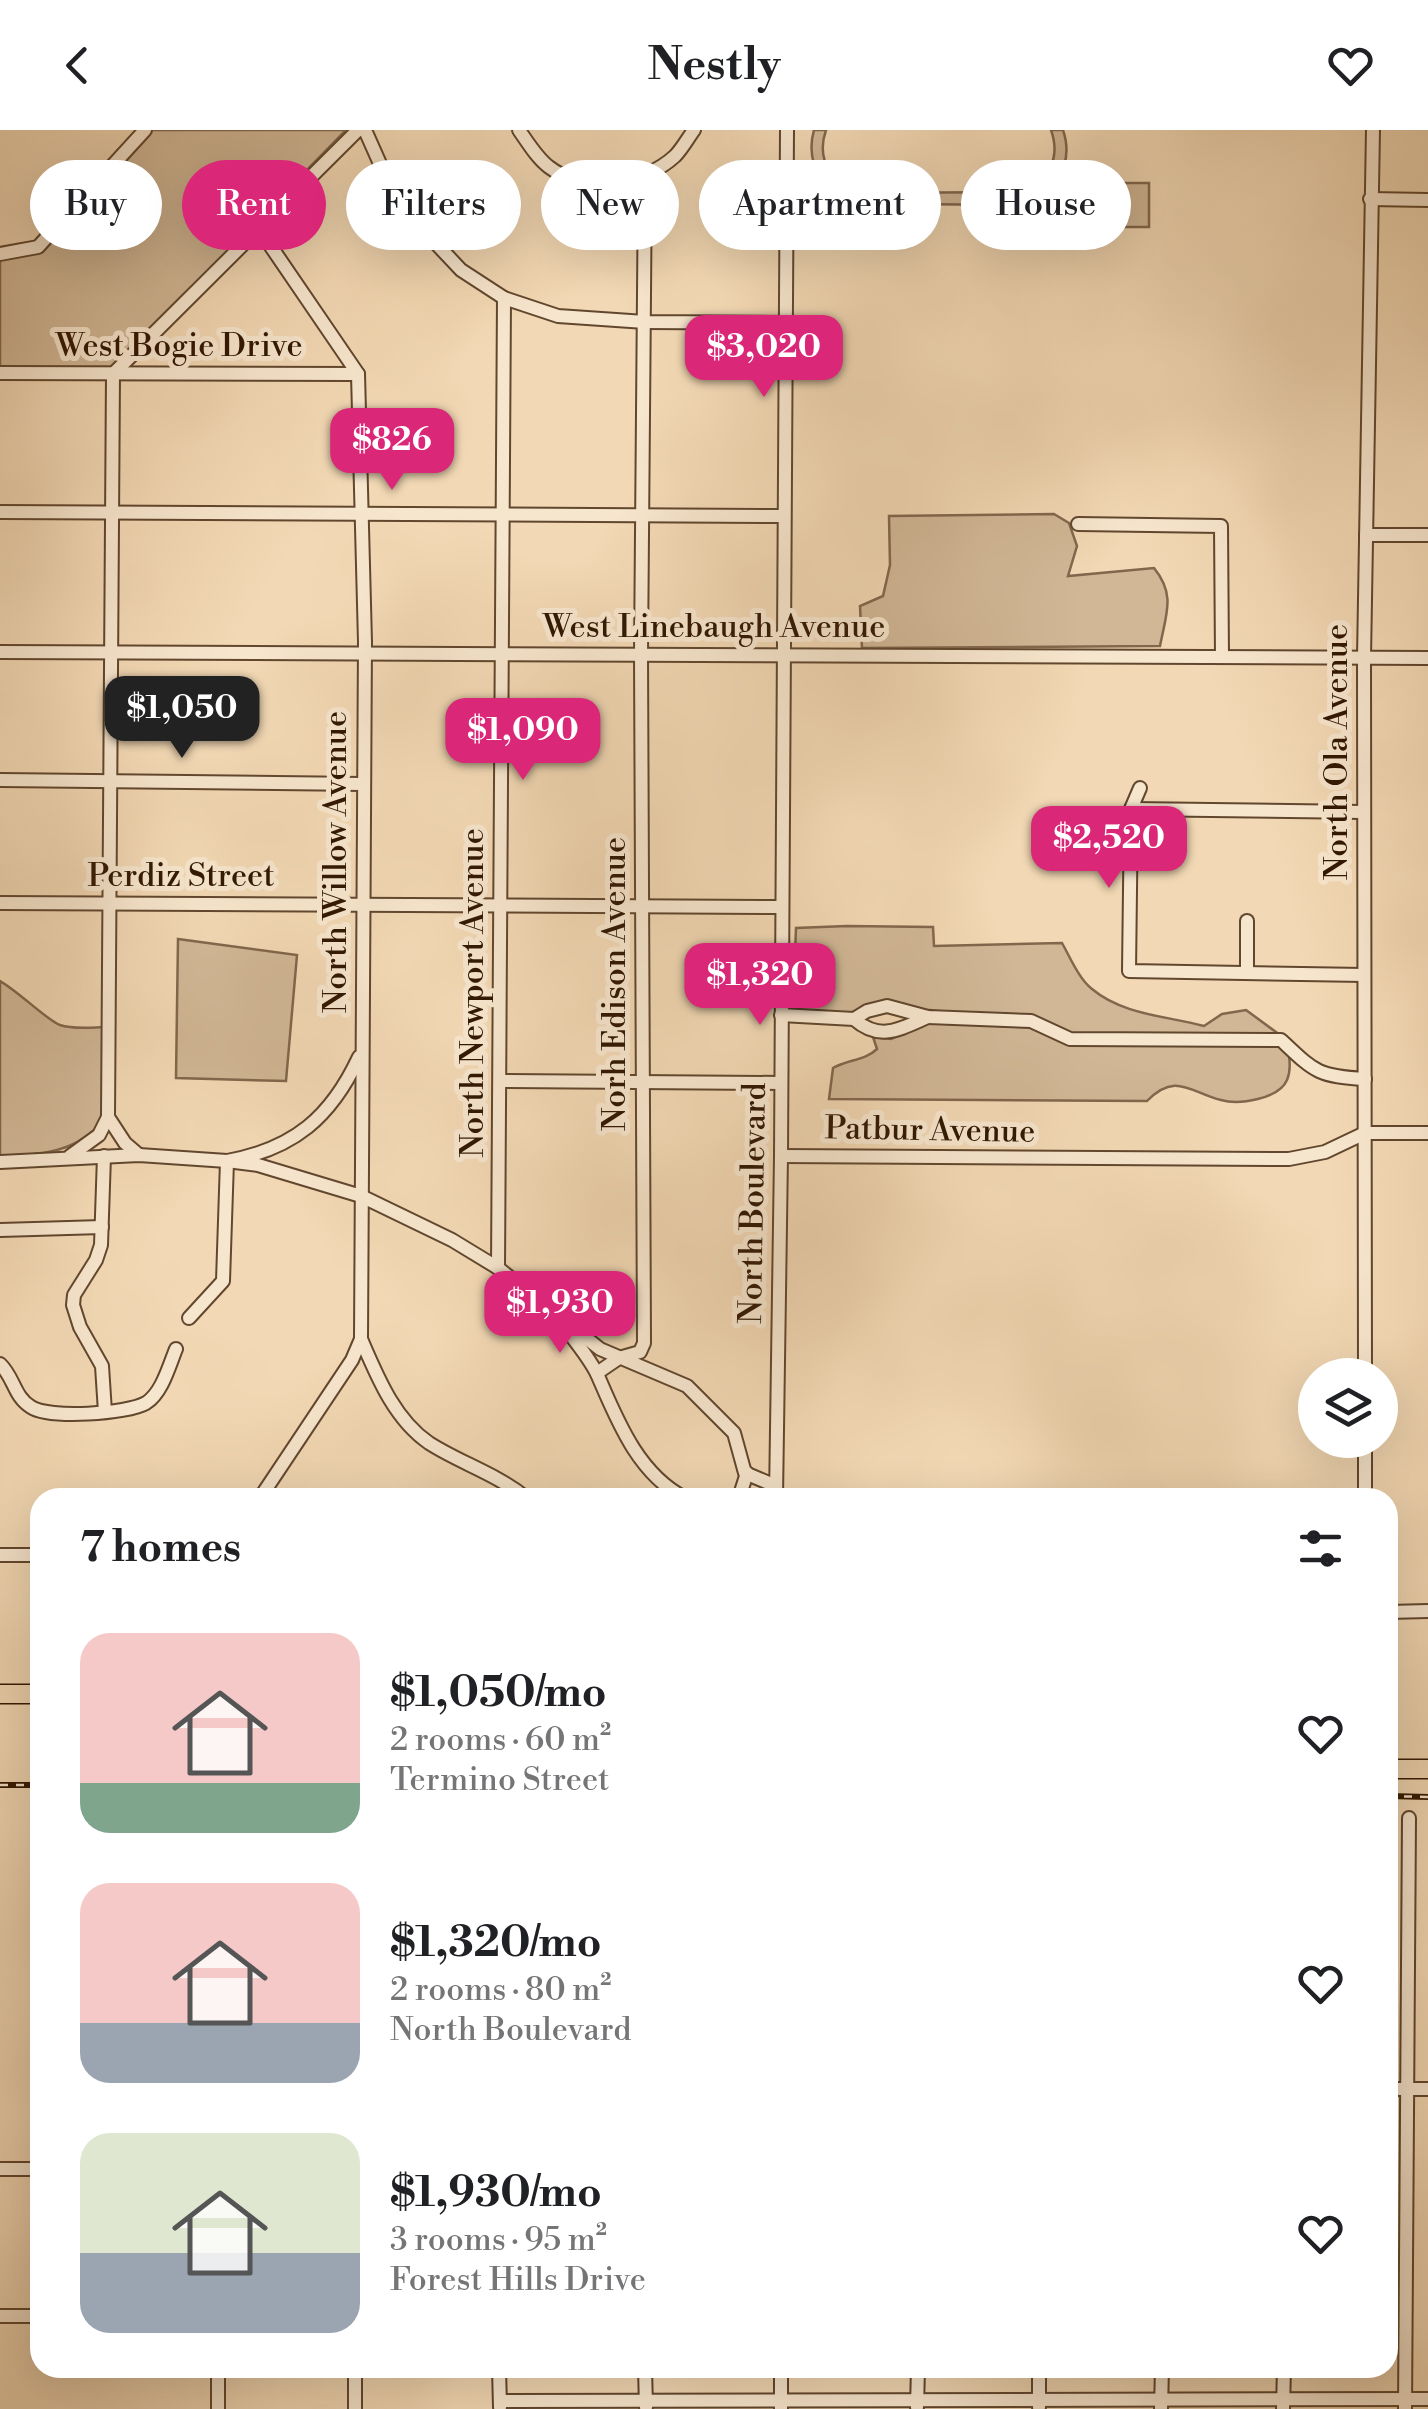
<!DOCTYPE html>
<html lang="en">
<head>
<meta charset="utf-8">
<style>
	:root { --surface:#fff; --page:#f2f2f2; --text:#202124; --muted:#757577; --accent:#db2777 }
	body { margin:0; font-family:"Libre Bodoni",serif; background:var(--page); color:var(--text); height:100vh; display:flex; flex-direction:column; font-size:38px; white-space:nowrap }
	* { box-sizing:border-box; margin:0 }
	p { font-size:32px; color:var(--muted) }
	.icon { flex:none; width:55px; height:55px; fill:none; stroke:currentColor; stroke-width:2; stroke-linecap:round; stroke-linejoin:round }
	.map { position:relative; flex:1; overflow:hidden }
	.side { position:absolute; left:30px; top:1358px; width:1368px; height:890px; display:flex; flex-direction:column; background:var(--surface); border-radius:30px; box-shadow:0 10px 40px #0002 }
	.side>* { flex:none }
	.banner { position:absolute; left:30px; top:30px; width:1370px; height:90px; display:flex; gap:20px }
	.fabs { position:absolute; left:1298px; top:1228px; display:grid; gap:20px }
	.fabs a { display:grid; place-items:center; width:100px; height:100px; border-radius:50%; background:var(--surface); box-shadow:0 10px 40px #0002; font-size:50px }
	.price { position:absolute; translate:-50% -85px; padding:0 22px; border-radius:20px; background:var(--accent); color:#fff; font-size:32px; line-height:65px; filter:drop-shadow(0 2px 5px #0008) }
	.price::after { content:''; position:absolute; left:50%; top:60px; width:30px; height:22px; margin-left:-15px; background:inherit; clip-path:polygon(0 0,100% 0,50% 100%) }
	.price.current { background:#222; color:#fff }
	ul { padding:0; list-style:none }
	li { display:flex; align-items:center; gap:30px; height:250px; padding:0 50px }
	li span { display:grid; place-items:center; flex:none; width:280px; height:200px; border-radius:30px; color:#555 }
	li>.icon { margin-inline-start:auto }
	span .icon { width:120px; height:120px; fill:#fffc; stroke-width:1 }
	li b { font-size:42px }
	h2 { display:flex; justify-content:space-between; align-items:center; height:120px; padding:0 50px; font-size:42px }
	.chip { padding:0 35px; border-radius:45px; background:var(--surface); box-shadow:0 10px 40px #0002; font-size:35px; line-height:90px }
	.chip.current { background:var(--accent); color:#fff }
	header { display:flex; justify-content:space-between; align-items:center; height:130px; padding:0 50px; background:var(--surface); font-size:45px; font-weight:800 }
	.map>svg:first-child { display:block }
</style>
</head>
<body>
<header><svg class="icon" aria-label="back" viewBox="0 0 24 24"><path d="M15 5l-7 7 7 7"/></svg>Nestly<svg class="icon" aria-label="heart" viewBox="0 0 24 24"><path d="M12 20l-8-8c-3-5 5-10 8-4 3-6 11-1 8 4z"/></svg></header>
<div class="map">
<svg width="1428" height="2279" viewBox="0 0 1428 2279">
	<rect width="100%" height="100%" fill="#f2d8b4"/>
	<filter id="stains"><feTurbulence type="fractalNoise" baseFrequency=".002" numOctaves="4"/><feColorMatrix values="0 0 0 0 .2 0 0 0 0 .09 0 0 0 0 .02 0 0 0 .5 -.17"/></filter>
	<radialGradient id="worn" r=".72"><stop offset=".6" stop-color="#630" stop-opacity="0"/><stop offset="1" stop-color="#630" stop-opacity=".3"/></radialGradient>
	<g fill="#d1b796" stroke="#81674c" stroke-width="2.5">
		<polygon points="152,0 346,0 113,238 0,239 0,128 50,112"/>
		<path d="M814,0H826C815,32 834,57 866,63L1021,62C1049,51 1061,28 1051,0H1063C1077,42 1046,68 1008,75L810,73V63L832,62C815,44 807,25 814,0Z"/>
		<rect x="1065" y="53" width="35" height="44"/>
		<rect x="1114" y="53" width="35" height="44"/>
		<path d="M1054,384L1069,393L1077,416L1068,446L1154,438C1176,465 1166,484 1160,516L862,518L860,476L883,466L890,435L889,386Z"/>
		<path d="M847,796L933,797L934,816L1062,813C1070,827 1079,849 1092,859C1123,885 1167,886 1204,896L1222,884L1246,880L1280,905L1071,904L931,880L852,883L793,880L796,798Z"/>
		<polygon points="178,809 297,825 286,951 176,948"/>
		<path d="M0,851C18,861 48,891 60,895C74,900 94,897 109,897L108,987C71,1026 50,1021 0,1028Z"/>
		<path d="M928,893L1030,897L1070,915L1279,916L1289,926C1290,933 1290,943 1287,950C1279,969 1239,975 1221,970C1191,963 1176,941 1147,971L829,969L833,938C847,930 866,930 877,919L873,907L891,909Z"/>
	</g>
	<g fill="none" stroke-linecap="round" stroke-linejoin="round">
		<g stroke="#61472e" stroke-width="16">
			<g id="minor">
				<polyline points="365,0 397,72 461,140 504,168 558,186 645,192 785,193"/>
				<path d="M519,0C528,13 537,28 549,37C584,64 644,55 675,26C682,19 688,8 694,0"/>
				<polyline points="1370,69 1428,70"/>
				<polyline points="259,99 358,244 365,512 361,1209 352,1230 260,1368"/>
				<polyline points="0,124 38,117 145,0"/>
				<polyline points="0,243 358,244"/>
				<polyline points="0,382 784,386"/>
				<polyline points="1078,394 1221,396 1222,527"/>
				<polyline points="1366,405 1428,405"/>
				<polyline points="0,522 1428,528"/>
				<polyline points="0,650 363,654"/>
				<polyline points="1131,679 1140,658"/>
				<polyline points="0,773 781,777"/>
				<polyline points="1247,791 1247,843"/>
				<polyline points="1364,845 1129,841 1131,679 1364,682"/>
				<path d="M781,885L854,889L867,881L887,876L928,887L1031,891L1070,909L1281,910C1315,942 1317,946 1365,949"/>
				<path d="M854,889C880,912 900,899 928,887"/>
				<polyline points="501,951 781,953"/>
				<polyline points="108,987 125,1013 139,1025"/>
				<polyline points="70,1026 99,1005 108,987 113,244 358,0"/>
				<polyline points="104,1026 101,1115 96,1130 74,1165 73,1175 80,1197 102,1236 105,1282"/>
				<polyline points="781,1026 1289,1029 1325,1022 1365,1003 1428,1003"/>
				<polyline points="0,1032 139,1025 227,1031 258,1035 361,1066 452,1110 498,1138 600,1219 687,1256 734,1303 745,1343 776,1356"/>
				<polyline points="0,1100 102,1097"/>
				<polyline points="498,1138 504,168"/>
				<path d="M189,1188L223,1151L227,1031C294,1019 331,987 359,927"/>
				<path d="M567,1200C577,1214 591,1230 598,1246C617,1290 638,1344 685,1368"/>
				<path d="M361,1209C377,1246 394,1289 429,1313C460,1333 497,1344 526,1368"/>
				<path d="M0,1234C14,1247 14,1267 31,1277C49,1289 127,1284 146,1273C162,1263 169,1236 176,1219"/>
				<polyline points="597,1243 619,1228 640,1222 644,1213 641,524 645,44"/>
				<polyline points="1365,1245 1364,528 1373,0"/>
				<polyline points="1365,1310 1365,1368"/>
				<polyline points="739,1368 747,1343"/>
				<polyline points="776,1368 781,1026 787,0"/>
				<polyline points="0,1425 40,1425"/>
				<polyline points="1388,1482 1428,1481"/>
				<polyline points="1388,1959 1428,1959"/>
				<polyline points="0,2039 40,2039"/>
				<polyline points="0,2186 40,2186"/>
				<polyline points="218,2238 218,2279"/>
				<polyline points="355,2238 355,2279"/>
				<polyline points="499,2238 500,2277"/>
				<polyline points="645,2238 646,2277"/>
				<polyline points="781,2238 781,2279"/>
				<polyline points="500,2271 1428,2269"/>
				<polyline points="917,2277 918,2238"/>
				<polyline points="1039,2277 1039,2238"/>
				<polyline points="1161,2279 1162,2238"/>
				<polyline points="1283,2279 1284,2238"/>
				<polyline points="1405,2279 1409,1688"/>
			</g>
		</g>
		<g stroke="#311702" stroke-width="21">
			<g id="major">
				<polyline points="0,1564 40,1564"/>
				<polyline points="1388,1639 1428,1639"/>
			</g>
		</g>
		<use href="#minor" stroke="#f7e6ce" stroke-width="12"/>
		<use href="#major" stroke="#f2d8b4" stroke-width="18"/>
		<g stroke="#311702" stroke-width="6">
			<g id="rail">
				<polyline points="0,1655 40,1655"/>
				<polyline points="1388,1666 1428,1667"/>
			</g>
		</g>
		<use href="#rail" stroke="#f7e6ce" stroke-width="2.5" stroke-dasharray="8" stroke-linecap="butt"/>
	</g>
	<g text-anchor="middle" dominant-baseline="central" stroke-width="10" stroke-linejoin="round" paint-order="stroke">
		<g font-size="32" fill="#311702" stroke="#f7e6ce">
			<text x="179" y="216">West Bogie Drive</text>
			<text x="714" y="497">West Linebaugh Avenue</text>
			<text transform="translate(1337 622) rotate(-90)">North Ola Avenue</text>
			<text transform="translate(336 732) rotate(-90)">North Willow Avenue</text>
			<text x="181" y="746">Perdiz Street</text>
			<text transform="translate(615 854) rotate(-90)">Norh Edison Avenue</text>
			<text transform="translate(473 863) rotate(-90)">North Newport Avenue</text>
			<text transform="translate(930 1000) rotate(1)">Patbur Avenue</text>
			<text transform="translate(753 1073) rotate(-89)">North Boulevard</text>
		</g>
	</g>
	<rect width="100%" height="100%" filter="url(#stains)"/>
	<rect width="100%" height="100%" fill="url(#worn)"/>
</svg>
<div class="fabs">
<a><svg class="icon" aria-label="layers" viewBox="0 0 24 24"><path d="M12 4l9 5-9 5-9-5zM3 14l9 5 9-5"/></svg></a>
</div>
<b class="price" style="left:764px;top:270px">$3,020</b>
<b class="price" style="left:392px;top:363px">$826</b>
<b class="price current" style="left:182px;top:631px">$1,050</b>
<b class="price" style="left:523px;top:653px">$1,090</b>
<b class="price" style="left:1109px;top:761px">$2,520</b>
<b class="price" style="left:760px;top:898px">$1,320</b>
<b class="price" style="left:560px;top:1226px">$1,930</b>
<div class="banner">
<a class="chip">Buy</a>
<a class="chip current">Rent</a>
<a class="chip">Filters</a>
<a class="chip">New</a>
<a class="chip">Apartment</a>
<a class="chip">House</a>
</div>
<section class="side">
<h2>7 homes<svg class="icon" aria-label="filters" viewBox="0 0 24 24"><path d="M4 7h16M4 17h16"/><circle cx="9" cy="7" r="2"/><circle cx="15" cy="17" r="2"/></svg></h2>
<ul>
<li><span style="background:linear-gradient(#f6c9c9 75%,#7fa58c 0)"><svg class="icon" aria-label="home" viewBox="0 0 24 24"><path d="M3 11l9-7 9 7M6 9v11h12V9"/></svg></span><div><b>$1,050/mo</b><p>2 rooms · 60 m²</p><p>Termino Street</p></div><svg class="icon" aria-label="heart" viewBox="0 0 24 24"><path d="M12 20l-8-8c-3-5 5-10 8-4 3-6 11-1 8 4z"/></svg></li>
<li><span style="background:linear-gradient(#f6c9c9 70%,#9aa5b1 0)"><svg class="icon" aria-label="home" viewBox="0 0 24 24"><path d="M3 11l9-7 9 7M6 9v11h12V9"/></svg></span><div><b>$1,320/mo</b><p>2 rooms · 80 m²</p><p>North Boulevard</p></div><svg class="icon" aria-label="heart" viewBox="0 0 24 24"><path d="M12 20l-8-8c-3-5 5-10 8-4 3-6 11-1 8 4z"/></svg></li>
<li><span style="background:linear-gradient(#dfe7d0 60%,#9aa5b1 0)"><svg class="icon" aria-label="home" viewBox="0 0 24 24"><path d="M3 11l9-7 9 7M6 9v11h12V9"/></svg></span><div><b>$1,930/mo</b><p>3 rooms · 95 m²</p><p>Forest Hills Drive</p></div><svg class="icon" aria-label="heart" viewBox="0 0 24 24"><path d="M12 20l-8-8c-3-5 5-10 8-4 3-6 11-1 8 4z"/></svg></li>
</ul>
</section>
</div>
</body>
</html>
